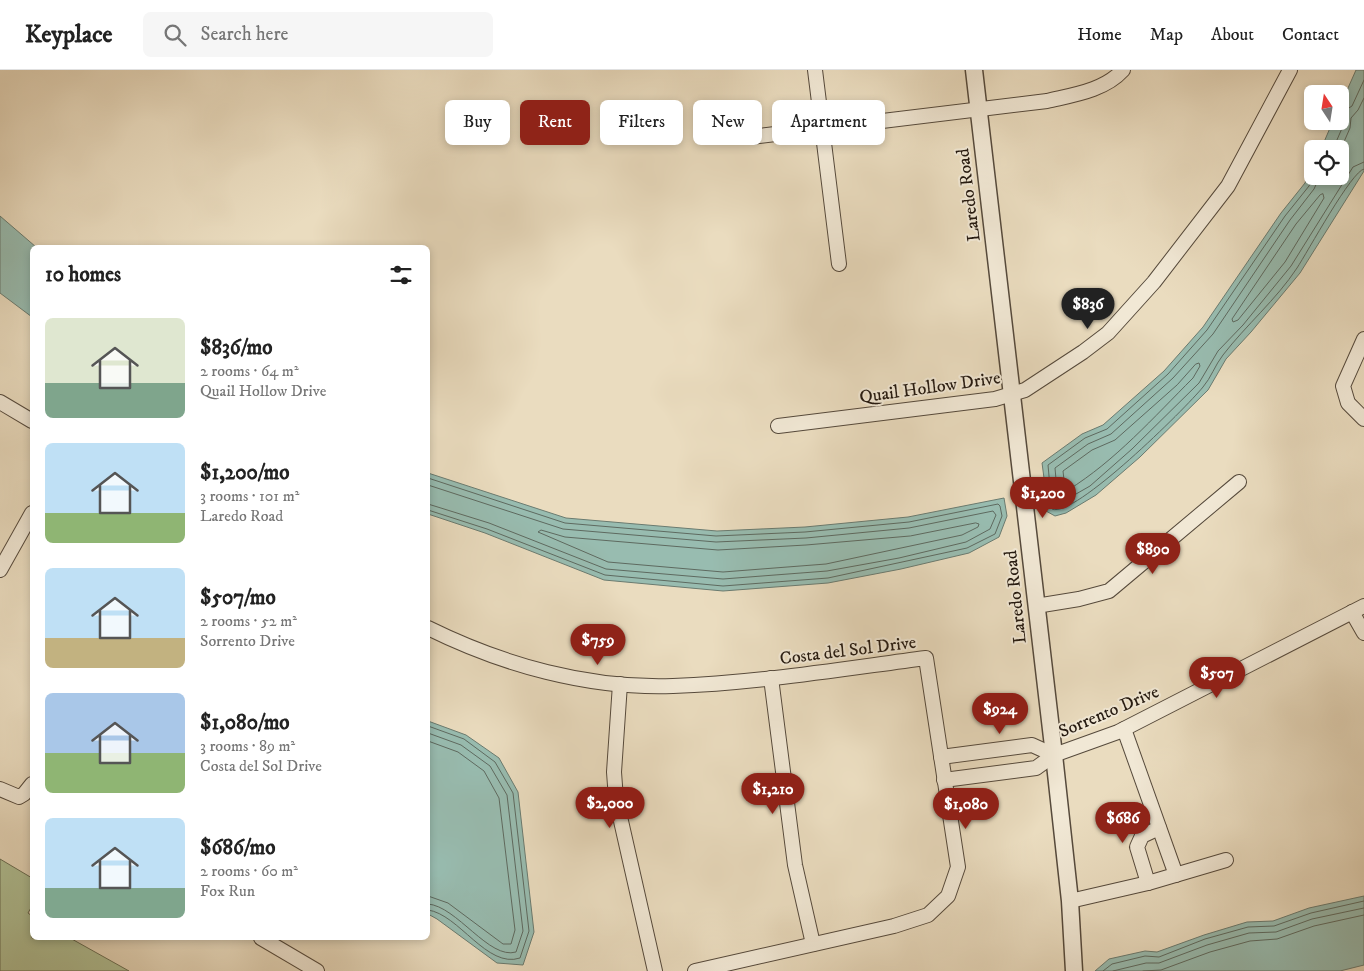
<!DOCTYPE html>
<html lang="en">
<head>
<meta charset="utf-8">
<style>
	:root { --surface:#fff; --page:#f6f6f6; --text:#222; --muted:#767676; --line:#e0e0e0; --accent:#8f2418 }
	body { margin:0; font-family:"IM FELL DW Pica",serif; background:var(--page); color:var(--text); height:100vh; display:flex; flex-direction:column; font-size:19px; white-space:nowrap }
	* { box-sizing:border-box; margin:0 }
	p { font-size:16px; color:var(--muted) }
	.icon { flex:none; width:28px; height:28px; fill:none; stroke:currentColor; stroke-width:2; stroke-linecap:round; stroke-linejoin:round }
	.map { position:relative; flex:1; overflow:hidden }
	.side { position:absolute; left:30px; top:175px; width:400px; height:695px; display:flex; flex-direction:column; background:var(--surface); border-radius:8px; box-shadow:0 2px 8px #0003 }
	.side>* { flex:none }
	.hud { position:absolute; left:445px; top:30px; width:475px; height:45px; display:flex; gap:10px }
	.needle { width:32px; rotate:348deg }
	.tools { position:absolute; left:1304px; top:15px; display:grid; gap:10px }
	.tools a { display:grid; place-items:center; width:45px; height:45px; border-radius:8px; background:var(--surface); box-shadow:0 2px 8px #0003; font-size:25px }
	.price { position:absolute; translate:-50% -42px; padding:0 11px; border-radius:18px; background:var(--accent); color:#fff; font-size:16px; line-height:32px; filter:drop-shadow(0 1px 2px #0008) }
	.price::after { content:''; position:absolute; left:50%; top:30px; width:15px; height:11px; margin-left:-8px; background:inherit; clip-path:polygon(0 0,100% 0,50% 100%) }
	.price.selected { background:#222; color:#fff }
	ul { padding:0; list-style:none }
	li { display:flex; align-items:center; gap:15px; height:125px; padding:0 15px }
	li span { display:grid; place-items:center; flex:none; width:140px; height:100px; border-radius:8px; color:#555 }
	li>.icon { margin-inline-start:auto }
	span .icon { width:60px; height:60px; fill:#fffc; stroke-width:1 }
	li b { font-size:21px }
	h2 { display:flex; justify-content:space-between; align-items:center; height:60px; padding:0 15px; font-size:21px }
	.tag { padding:0 18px; border-radius:8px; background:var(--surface); box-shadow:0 2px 8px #0003; font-size:18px; line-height:45px }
	.tag.selected { background:var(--accent); color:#fff }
	header { display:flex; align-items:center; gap:30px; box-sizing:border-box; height:70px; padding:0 25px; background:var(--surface); border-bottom:1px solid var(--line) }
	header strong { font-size:24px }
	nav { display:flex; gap:28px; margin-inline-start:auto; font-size:18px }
	.search { width:350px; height:45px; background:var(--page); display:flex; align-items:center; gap:12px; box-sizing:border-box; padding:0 18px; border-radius:8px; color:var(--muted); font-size:19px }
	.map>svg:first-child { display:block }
</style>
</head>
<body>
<header>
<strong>Keyplace</strong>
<div class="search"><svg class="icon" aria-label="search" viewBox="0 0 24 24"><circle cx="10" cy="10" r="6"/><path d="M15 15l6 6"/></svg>Search here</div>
<nav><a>Home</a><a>Map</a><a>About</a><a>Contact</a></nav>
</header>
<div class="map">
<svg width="1364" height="901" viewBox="0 0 1364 901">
	<rect width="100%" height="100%" fill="#eadcbf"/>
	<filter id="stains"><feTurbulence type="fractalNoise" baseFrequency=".004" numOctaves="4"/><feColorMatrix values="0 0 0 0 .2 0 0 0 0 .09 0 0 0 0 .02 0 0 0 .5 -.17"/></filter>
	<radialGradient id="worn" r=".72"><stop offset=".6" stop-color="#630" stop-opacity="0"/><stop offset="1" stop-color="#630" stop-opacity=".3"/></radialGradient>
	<polygon fill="#b1c297" stroke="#6a6e54" points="0,789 32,808 32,836 28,843 32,846 32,868 70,868 129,901 0,901"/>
	<g fill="#98bcb0" stroke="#6a7b70">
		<polygon points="1356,0 1364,0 1364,101 1300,203 1251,262 1226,289 1208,320 1140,387 1096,425 1066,443 1055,446 1046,441 1046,423 1042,393 1082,364 1103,355 1164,301 1203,257 1281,143 1305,113 1312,97 1312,106 1340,106 1340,79 1321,79 1333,51 1340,51 1340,36"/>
		<polygon points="0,146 36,177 32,178 32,247 0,223"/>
		<polygon points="428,403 566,448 717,461 805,457 908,447 1004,428 1007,446 999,467 969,483 901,499 828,513 723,521 604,510 485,463 428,444"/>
		<polygon points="428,651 466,665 499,688 518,722 534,862 523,895 497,893 437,849 428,844"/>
		<polygon points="1364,826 1364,895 1340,901 1095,901 1109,889 1145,881 1157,882 1204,865 1247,852 1273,851 1309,838"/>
	</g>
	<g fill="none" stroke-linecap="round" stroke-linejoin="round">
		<g stroke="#5e6a60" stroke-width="1">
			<polyline points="1333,79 1343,56 1341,43 1352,36 1364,10"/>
			<polyline points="1340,81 1350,58 1351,48 1358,40 1364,28"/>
			<path d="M1314,106L1309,116L1285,146L1207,260L1168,304L1107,359L1085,368L1048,395L1052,439C1074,449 1186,338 1203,317C1211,308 1215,295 1223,285C1246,255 1276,230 1297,198C1307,183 1352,100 1364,99"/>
			<polyline points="1320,106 1314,119 1290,150 1213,264 1173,308 1111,364 1088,374 1055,398 1058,432 1062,432 1090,416 1132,379 1199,313 1218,281 1243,255 1291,196 1353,97 1364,92"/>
			<polygon points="1323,124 1324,128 1285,192 1238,250 1233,252 1232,249 1296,154 1320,125"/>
			<path d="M1196,294L1199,293L1200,296L1193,308C1154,347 1115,391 1068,420L1065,419L1063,401L1092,380L1115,370L1177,315Z"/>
			<polyline points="428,408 565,453 716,466 805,462 909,452 998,434 1000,436 1002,446 995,464 967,478 828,508 723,516 605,505 487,459 428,440"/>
			<polyline points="428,415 563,459 716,472 806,468 909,458 993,441 996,445 990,459 966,472 899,488 827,501 723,509 606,499 489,453 428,434"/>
			<polygon points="976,453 979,454 978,457 962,465 826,494 723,502 608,492 538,462 541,460 565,467 718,480 806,475 910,466"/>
			<path d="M428,656L464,669L495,692L513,723L529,861L520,888C487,899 459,844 428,840"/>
			<path d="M428,663L461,675L490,696L507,725L523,861L516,882C489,890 457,836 428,834"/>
			<polyline points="428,671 458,682 484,701 499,728 515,860 511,874 503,874 448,833 428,826"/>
			<polyline points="1103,901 1112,894 1145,886 1159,887 1205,869 1248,857 1274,856 1311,843 1364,831"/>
			<polyline points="1113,901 1146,893 1159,893 1207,875 1249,863 1276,862 1312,849 1364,838"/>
			<polyline points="1143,901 1161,900 1210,882 1250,871 1277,869 1314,856 1364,845"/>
		</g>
		<g stroke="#564a3c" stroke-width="16">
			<g id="minor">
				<polyline points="815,0 839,194"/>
				<path d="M751,67L1047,31C1072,25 1104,21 1123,0"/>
				<polyline points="1364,269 1343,316 1348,333 1364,349"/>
				<polyline points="0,332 32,351"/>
				<polyline points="778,356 995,329 1025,320 1083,282 1108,263 1154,212 1228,116 1290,0"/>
				<polyline points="0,500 32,443"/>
				<polyline points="1036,536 1079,529 1109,521 1239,412"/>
				<polyline points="1352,542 1364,563"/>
				<path d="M428,558C503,595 588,619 673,616C757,613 842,599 926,588L958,797L948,826L928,845L894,856L695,901"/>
				<polyline points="771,608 795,795 813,874"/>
				<polyline points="620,614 614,702 616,729 655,901"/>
				<polyline points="1124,659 1176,805"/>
				<polyline points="941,687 1032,675 1054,685"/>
				<polyline points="944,710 1036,698 1054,685 1118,662 1364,536"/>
				<polyline points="0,719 19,727 24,724 32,714"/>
				<polyline points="1148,813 1137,777 1142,766 1159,758"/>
				<polyline points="1070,831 1148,813 1226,790"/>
				<polyline points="261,868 317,901"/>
			</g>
		</g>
		<g stroke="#564a3c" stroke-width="19">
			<polyline id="tertiary" points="974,0 1054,685 1070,831 1074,901"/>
		</g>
		<use href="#minor" stroke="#f1e8d5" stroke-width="14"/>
		<use href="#tertiary" stroke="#f1e8d5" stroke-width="16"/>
	</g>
	<g text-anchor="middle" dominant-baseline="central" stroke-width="4" stroke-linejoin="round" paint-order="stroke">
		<g font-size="18" fill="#241910" stroke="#f1e8d5">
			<text transform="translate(969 125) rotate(-97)">Laredo Road</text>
			<text transform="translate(930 318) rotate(-8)">Quail Hollow Drive</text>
			<text transform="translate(1016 527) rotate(-96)">Laredo Road</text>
			<text transform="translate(848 581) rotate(-7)">Costa del Sol Drive</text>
			<text transform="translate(1109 642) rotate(-23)">Sorrento Drive</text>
		</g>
	</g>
	<rect width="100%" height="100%" filter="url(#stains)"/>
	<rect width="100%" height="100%" fill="url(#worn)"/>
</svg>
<div class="tools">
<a><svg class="needle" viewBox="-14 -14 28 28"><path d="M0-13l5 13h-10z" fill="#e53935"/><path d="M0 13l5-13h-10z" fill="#767676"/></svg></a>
<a><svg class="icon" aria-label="locate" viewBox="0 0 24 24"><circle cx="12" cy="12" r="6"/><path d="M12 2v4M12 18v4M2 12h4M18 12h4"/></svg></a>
</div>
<b class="price selected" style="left:1088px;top:260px">$836</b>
<b class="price" style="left:1043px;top:449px">$1,200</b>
<b class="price" style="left:1153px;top:505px">$890</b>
<b class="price" style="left:598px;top:596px">$759</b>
<b class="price" style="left:1217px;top:629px">$507</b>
<b class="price" style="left:1000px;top:665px">$924</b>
<b class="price" style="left:773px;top:745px">$1,210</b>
<b class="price" style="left:610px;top:759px">$2,000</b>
<b class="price" style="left:966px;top:760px">$1,080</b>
<b class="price" style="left:1123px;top:774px">$686</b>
<div class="hud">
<a class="tag">Buy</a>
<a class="tag selected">Rent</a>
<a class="tag">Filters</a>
<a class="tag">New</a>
<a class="tag">Apartment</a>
</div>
<section class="side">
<h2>10 homes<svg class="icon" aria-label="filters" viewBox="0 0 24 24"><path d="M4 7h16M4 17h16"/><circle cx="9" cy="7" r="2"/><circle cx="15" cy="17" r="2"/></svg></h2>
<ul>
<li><span style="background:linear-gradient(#dfe7d0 65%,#7fa58c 0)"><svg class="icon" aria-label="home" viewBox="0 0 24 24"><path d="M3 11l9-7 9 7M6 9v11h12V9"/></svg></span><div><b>$836/mo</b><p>2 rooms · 64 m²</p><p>Quail Hollow Drive</p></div></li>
<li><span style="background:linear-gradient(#bfe0f5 70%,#8fb573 0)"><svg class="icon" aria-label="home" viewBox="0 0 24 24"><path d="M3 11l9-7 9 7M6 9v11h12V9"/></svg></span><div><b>$1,200/mo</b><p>3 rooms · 101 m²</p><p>Laredo Road</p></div></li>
<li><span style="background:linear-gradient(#bfe0f5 70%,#c2b280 0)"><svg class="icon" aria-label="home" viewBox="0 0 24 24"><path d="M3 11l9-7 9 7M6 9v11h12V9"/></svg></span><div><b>$507/mo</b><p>2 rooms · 52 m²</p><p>Sorrento Drive</p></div></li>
<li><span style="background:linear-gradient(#a9c7e8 60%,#8fb573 0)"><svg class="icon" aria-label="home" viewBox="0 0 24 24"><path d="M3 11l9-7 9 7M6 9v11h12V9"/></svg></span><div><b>$1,080/mo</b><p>3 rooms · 89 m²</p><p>Costa del Sol Drive</p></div></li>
<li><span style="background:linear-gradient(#bfe0f5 70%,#7fa58c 0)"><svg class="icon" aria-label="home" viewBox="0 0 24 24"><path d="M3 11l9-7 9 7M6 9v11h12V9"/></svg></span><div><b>$686/mo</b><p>2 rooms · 60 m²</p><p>Fox Run</p></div></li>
</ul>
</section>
</div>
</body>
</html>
